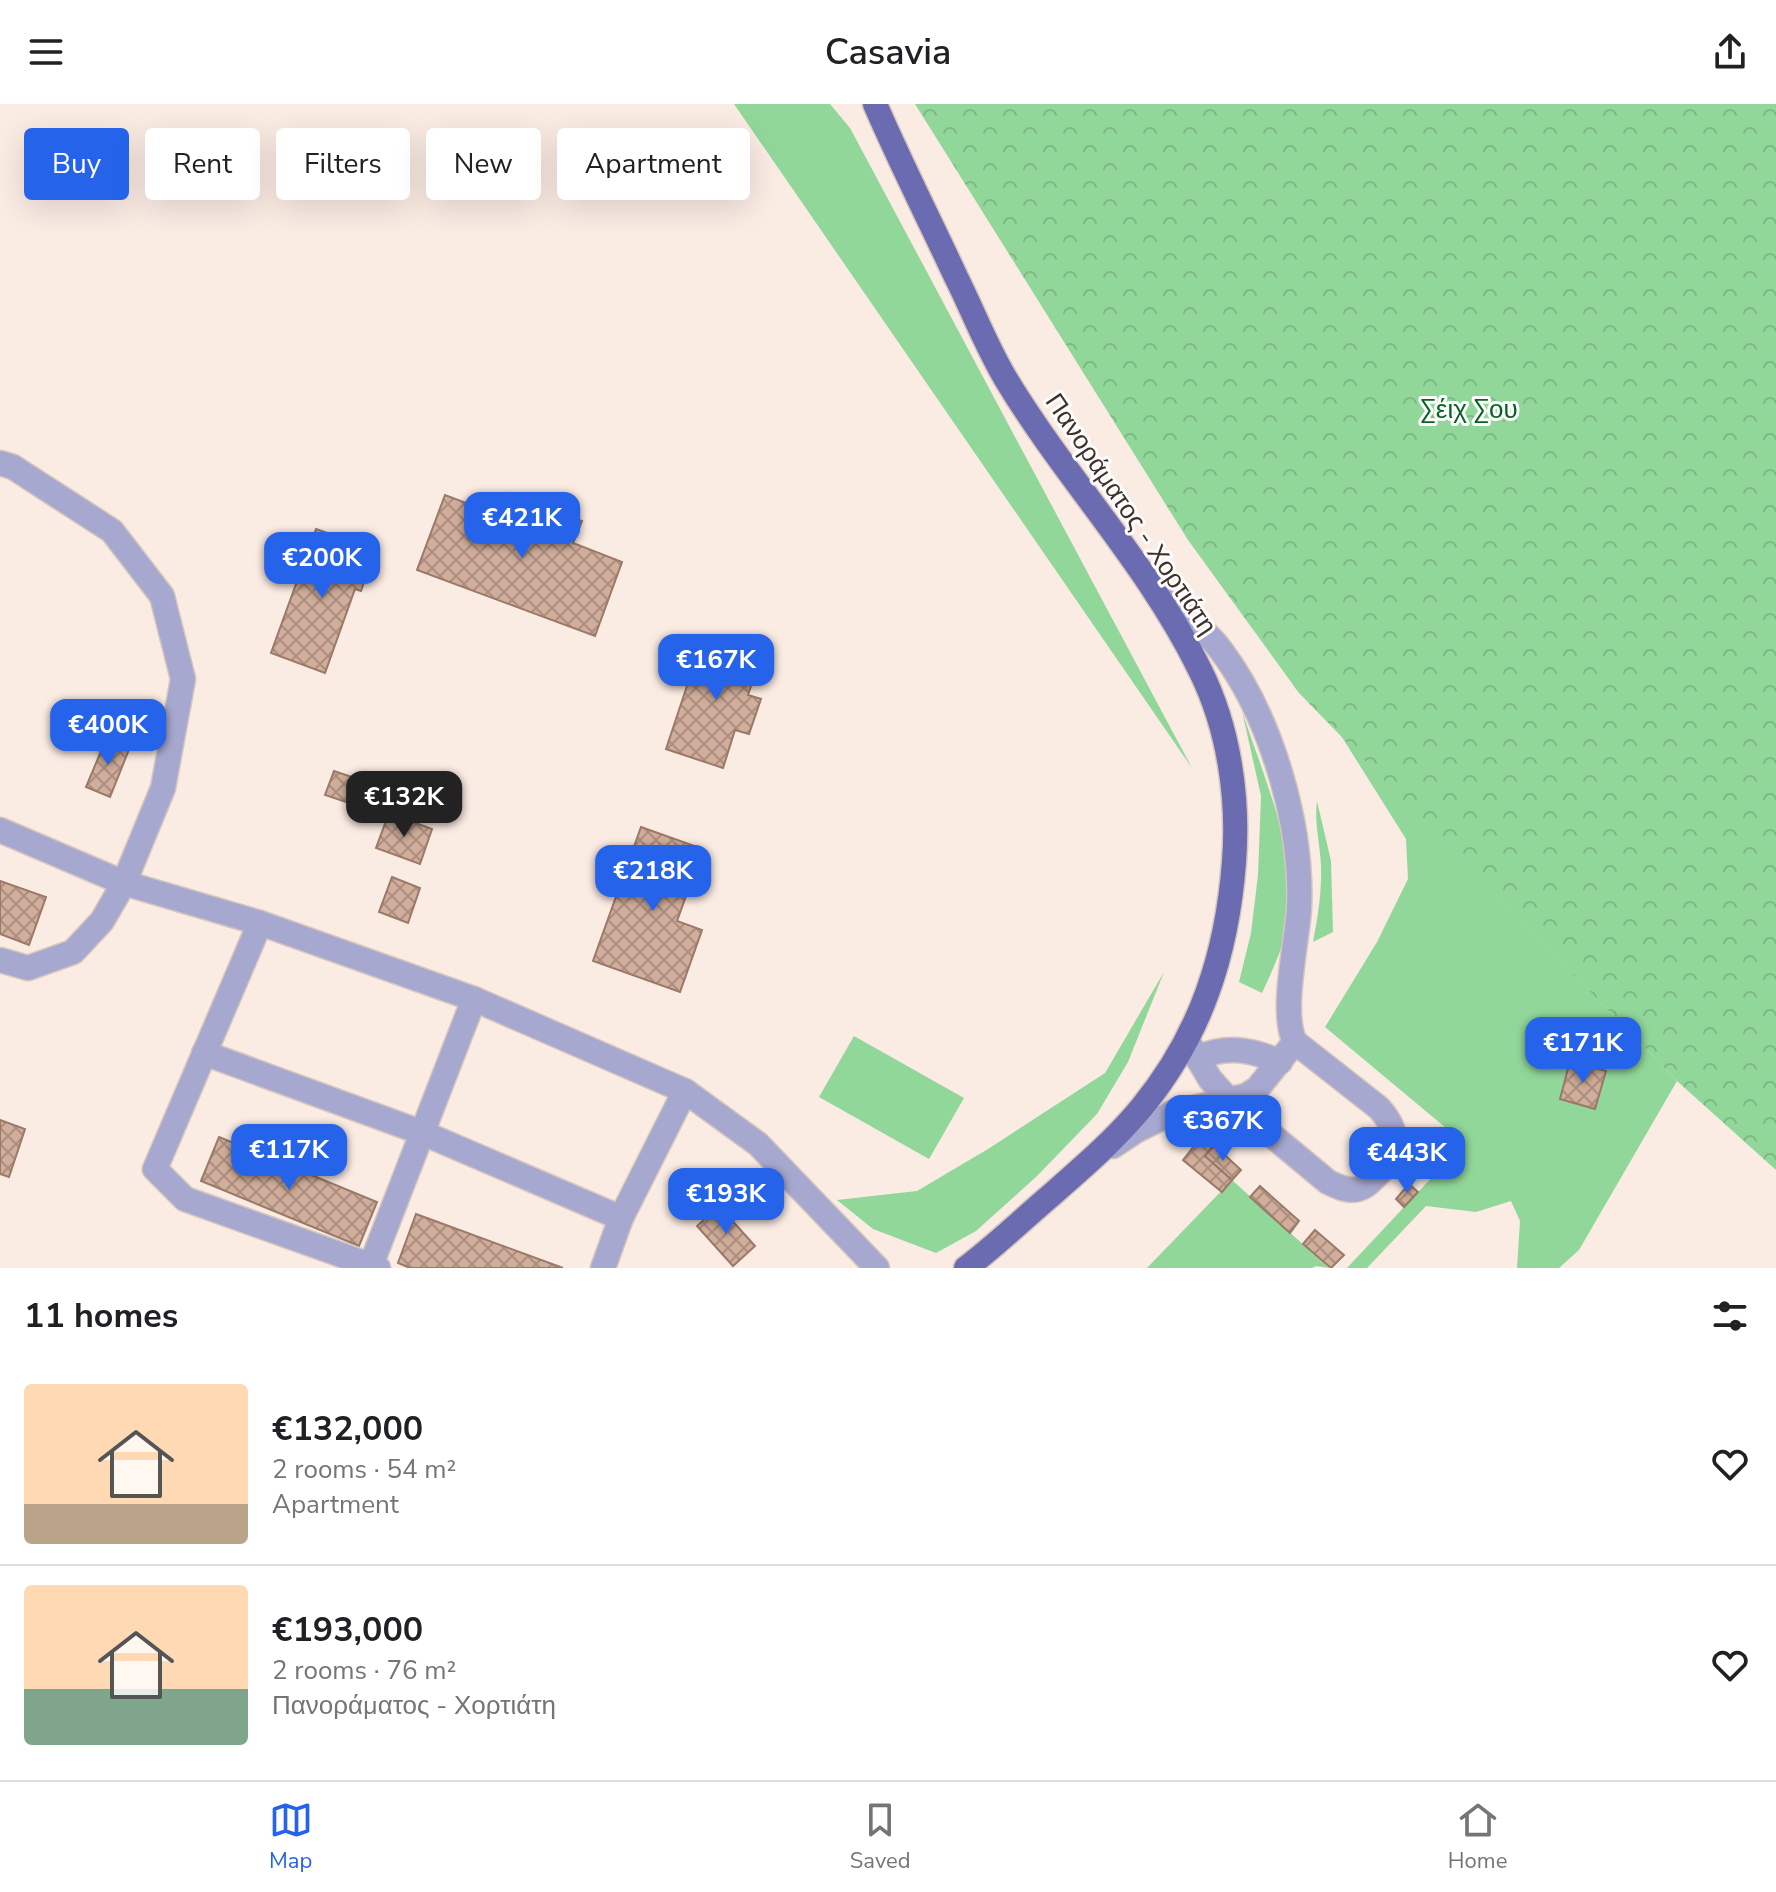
<!DOCTYPE html>
<html lang="en">
<head>
<meta charset="utf-8">
<style>
	:root { --surface:#fff; --page:#f2f2f2; --text:#202124; --muted:#757577; --line:#e0e0e0; --accent:#2563eb }
	body { margin:0; font-family:"Nunito Sans",sans-serif; background:var(--page); color:var(--text); height:100vh; display:flex; flex-direction:column; font-size:30px; white-space:nowrap }
	* { box-sizing:border-box; margin:0 }
	p { font-size:26px; color:var(--muted) }
	.icon { flex:none; width:44px; height:44px; fill:none; stroke:currentColor; stroke-width:2; stroke-linecap:round; stroke-linejoin:round }
	.map { position:relative; height:1164px; overflow:hidden }
	.panel { display:flex; flex-direction:column; background:var(--surface); flex:1 }
	.panel>* { flex:none }
	.banner { position:absolute; left:24px; top:24px; width:800px; height:72px; display:flex; gap:16px }
	.price { position:absolute; translate:-50% -68px; padding:0 18px; border-radius:16px; background:var(--accent); color:#fff; font-size:26px; line-height:52px; filter:drop-shadow(0 2px 4px #0008) }
	.price::after { content:''; position:absolute; left:50%; top:48px; width:24px; height:18px; margin-left:-12px; background:inherit; clip-path:polygon(0 0,100% 0,50% 100%) }
	.price.active { background:#222; color:#fff }
	ul { padding:0; list-style:none }
	li { display:flex; align-items:center; gap:24px; height:200px; padding:0 24px }
	li+li { border-top:2px solid var(--line) }
	li span { display:grid; place-items:center; flex:none; width:224px; height:160px; border-radius:8px; color:#555 }
	li>.icon { margin-inline-start:auto }
	span .icon { width:96px; height:96px; fill:#fffc; stroke-width:1 }
	li b { font-size:34px }
	h2 { display:flex; justify-content:space-between; align-items:center; height:96px; padding:0 24px; font-size:34px }
	.chip { padding:0 28px; border-radius:8px; background:var(--surface); box-shadow:0 8px 32px #0002; font-size:28px; line-height:72px }
	.chip.active { background:var(--accent); color:#fff }
	header { display:flex; justify-content:space-between; align-items:center; height:104px; padding:0 24px; background:var(--surface); font-size:36px; font-weight:600 }
	.tab-bar { display:flex; justify-content:space-around; align-items:center; height:112px; border-top:2px solid var(--line); background:var(--surface); font-size:22px; color:var(--muted) }
	.tab-bar a { display:grid; justify-items:center; gap:4px }
	.tab-bar .active { color:var(--accent) }
	.map>svg:first-child { display:block }
</style>
</head>
<body>
<header><svg class="icon" aria-label="menu" viewBox="0 0 24 24"><path d="M4 6h16M4 12h16M4 18h16"/></svg>Casavia<svg class="icon" aria-label="share" viewBox="0 0 24 24"><path d="M12 15V3M7 8l5-5 5 5M5 13v7h14v-7"/></svg></header>
<div class="map">
<svg width="1776" height="1164" viewBox="0 0 1776 1164">
	<defs>
		<pattern id="forest-crowns" width="20" height="18" patternUnits="userSpaceOnUse" patternTransform="scale(2)"><rect width="20" height="18" fill="#91d79a"/><path d="M2 6a3 3 0 1 1 6 0M12 15a3 3 0 1 1 6 0" fill="none" stroke="#7eb985"/></pattern>
		<pattern id="building-cross-hatch" width="8" height="8" patternUnits="userSpaceOnUse" patternTransform="scale(2)"><rect width="8" height="8" fill="#d1ae9b"/><path d="M0 0l8 8M0 8l8-8" fill="none" stroke="#ab8e7f"/></pattern>
	</defs>
	<rect width="100%" height="100%" fill="#faebe3"/>
	<g fill="#91d79a">
		<polygon points="734,0 830,0 850,24 1192,664"/>
		<path d="M1242,607C1259,659 1299,755 1291,808C1286,837 1274,863 1262,889L1239,878L1251,829L1258,771L1261,692Z"/>
		<polygon points="1340,630 1677,977 1579,1146 1559,1164 1517,1164 1520,1117 1511,1097 1476,1108 1426,1102 1367,1164 1347,1164 1464,1039 1325,923 1377,838 1408,775 1406,735"/>
		<path d="M1317,697L1331,757L1333,828L1313,838C1318,812 1322,787 1321,761C1320,739 1314,719 1317,697Z"/>
		<polygon points="1164,868 1128,958 1097,1010 1037,1072 976,1127 936,1149 873,1125 837,1096 917,1087 988,1045 1105,969"/>
		<polygon points="854,932 964,994 929,1055 819,993"/>
		<polygon points="1232,1076 1329,1164 1316,1162 1312,1164 1147,1164"/>
	</g>
	<polygon fill="url(#forest-crowns)" points="915,0 1776,0 1776,1066 1677,977 1299,589 1188,436"/>
	<g fill="url(#building-cross-hatch)" stroke="#9a7967" stroke-width="2">
		<polygon points="197,34 221,42 205,94 181,87"/>
		<polygon points="506,389 582,417 573,439 622,458 595,532 417,466 445,391 498,411"/>
		<polygon points="316,425 375,446 361,487 355,485 325,569 271,549"/>
		<polygon points="704,531 762,550 748,591 761,595 749,630 735,626 723,664 666,645"/>
		<polygon points="107,633 130,643 110,693 86,683"/>
		<polygon points="334,667 358,675 349,699 325,691"/>
		<polygon points="389,709 432,725 420,760 376,744"/>
		<polygon points="641,723 703,745 677,817 702,826 680,888 593,857"/>
		<polygon points="392,773 420,784 408,819 379,808"/>
		<polygon points="0,777 46,793 29,841 0,830"/>
		<polygon points="1570,957 1606,967 1595,1005 1560,995"/>
		<polygon points="0,1016 25,1025 9,1073 0,1070"/>
		<polygon points="1202,1032 1214,1041 1205,1052 1232,1076 1222,1088 1183,1056"/>
		<polygon points="219,1033 377,1098 359,1142 201,1077"/>
		<polygon points="1214,1041 1241,1066 1232,1076 1205,1052"/>
		<polygon points="1409,1080 1418,1088 1404,1103 1396,1095"/>
		<polygon points="1260,1082 1299,1117 1290,1129 1250,1093"/>
		<polygon points="719,1102 755,1142 733,1162 697,1122"/>
		<polygon points="416,1110 563,1164 410,1164 398,1159"/>
		<polygon points="1315,1126 1344,1151 1331,1164 1303,1140"/>
	</g>
	<g fill="none" stroke-linecap="round" stroke-linejoin="round">
		<g stroke="#d5c6be" stroke-width="27">
			<g id="minor">
				<polyline points="0,359 13,363 112,427 162,492 183,575 163,684 124,779 102,817 73,848 28,864 0,856"/>
				<path d="M1161,493C1180,509 1205,525 1220,545C1271,612 1303,721 1299,805C1297,839 1280,909 1295,938L1379,1004C1399,1026 1401,1049 1378,1070C1372,1076 1366,1083 1358,1085C1347,1088 1337,1082 1328,1078L1228,995L1210,975L1187,936"/>
				<polyline points="0,726 124,779 260,819 474,895 685,987 758,1040 877,1164"/>
				<polyline points="260,819 155,1065 185,1095 378,1164"/>
				<polyline points="204,949 423,1029 621,1114"/>
				<path d="M1197,954C1226,941 1251,945 1280,958"/>
				<polyline points="1113,1042 1137,1026 1172,1009 1245,992 1257,985 1295,938"/>
				<polyline points="371,1161 474,895"/>
				<polyline points="603,1164 621,1114 685,987"/>
			</g>
		</g>
		<g stroke="#d5c6be" stroke-width="27">
			<path id="major" d="M875,0C900,58 929,115 956,173C973,207 987,244 1007,277C1067,376 1149,461 1200,566C1229,624 1239,694 1234,758C1227,850 1201,931 1142,1003C1115,1036 1081,1065 1049,1093C1021,1117 995,1142 966,1164"/>
		</g>
		<use href="#minor" stroke="#a6a8cf" stroke-width="24"/>
		<use href="#major" stroke="#6b6bb1" stroke-width="24"/>
	</g>
	<g text-anchor="middle" dominant-baseline="central" stroke-width="6" stroke-linejoin="round" paint-order="stroke">
		<g font-size="26" fill="#086426" stroke="#fcfcfc">
			<text x="1469" y="305">Σέιχ Σου</text>
		</g>
		<g font-size="26" fill="#3f312a" stroke="#fcfcfc">
			<text transform="translate(1131 410) rotate(56)">Πανοράματος - Χορτιάτη</text>
		</g>
	</g>
</svg>
<b class="price" style="left:522px;top:456px">€421K</b>
<b class="price" style="left:322px;top:496px">€200K</b>
<b class="price" style="left:716px;top:598px">€167K</b>
<b class="price" style="left:108px;top:663px">€400K</b>
<b class="price active" style="left:404px;top:735px">€132K</b>
<b class="price" style="left:653px;top:809px">€218K</b>
<b class="price" style="left:1583px;top:981px">€171K</b>
<b class="price" style="left:1223px;top:1059px">€367K</b>
<b class="price" style="left:289px;top:1088px">€117K</b>
<b class="price" style="left:1407px;top:1091px">€443K</b>
<b class="price" style="left:726px;top:1132px">€193K</b>
<div class="banner">
<a class="chip active">Buy</a>
<a class="chip">Rent</a>
<a class="chip">Filters</a>
<a class="chip">New</a>
<a class="chip">Apartment</a>
</div>
</div>
<section class="panel">
<h2>11 homes<svg class="icon" aria-label="filters" viewBox="0 0 24 24"><path d="M4 7h16M4 17h16"/><circle cx="9" cy="7" r="2"/><circle cx="15" cy="17" r="2"/></svg></h2>
<ul>
<li><span style="background:linear-gradient(#ffd9b3 75%,#b9a48a 0)"><svg class="icon" aria-label="home" viewBox="0 0 24 24"><path d="M3 11l9-7 9 7M6 9v11h12V9"/></svg></span><div><b>€132,000</b><p>2 rooms · 54 m²</p><p>Apartment</p></div><svg class="icon" aria-label="heart" viewBox="0 0 24 24"><path d="M12 20l-8-8c-3-5 5-10 8-4 3-6 11-1 8 4z"/></svg></li>
<li><span style="background:linear-gradient(#ffd9b3 65%,#7fa58c 0)"><svg class="icon" aria-label="home" viewBox="0 0 24 24"><path d="M3 11l9-7 9 7M6 9v11h12V9"/></svg></span><div><b>€193,000</b><p>2 rooms · 76 m²</p><p>Πανοράματος - Χορτιάτη</p></div><svg class="icon" aria-label="heart" viewBox="0 0 24 24"><path d="M12 20l-8-8c-3-5 5-10 8-4 3-6 11-1 8 4z"/></svg></li>
</ul>
</section>
<nav class="tab-bar">
<a class="active"><svg class="icon" aria-label="map" viewBox="0 0 24 24"><path d="M3 6l6-2 6 2 6-2v14l-6 2-6-2-6 2zM9 4v14M15 6v14"/></svg>Map</a>
<a><svg class="icon" aria-label="saved" viewBox="0 0 24 24"><path d="M7 4h10v16l-5-4-5 4z"/></svg>Saved</a>
<a><svg class="icon" aria-label="home" viewBox="0 0 24 24"><path d="M3 11l9-7 9 7M6 9v11h12V9"/></svg>Home</a>
</nav>
</body>
</html>
